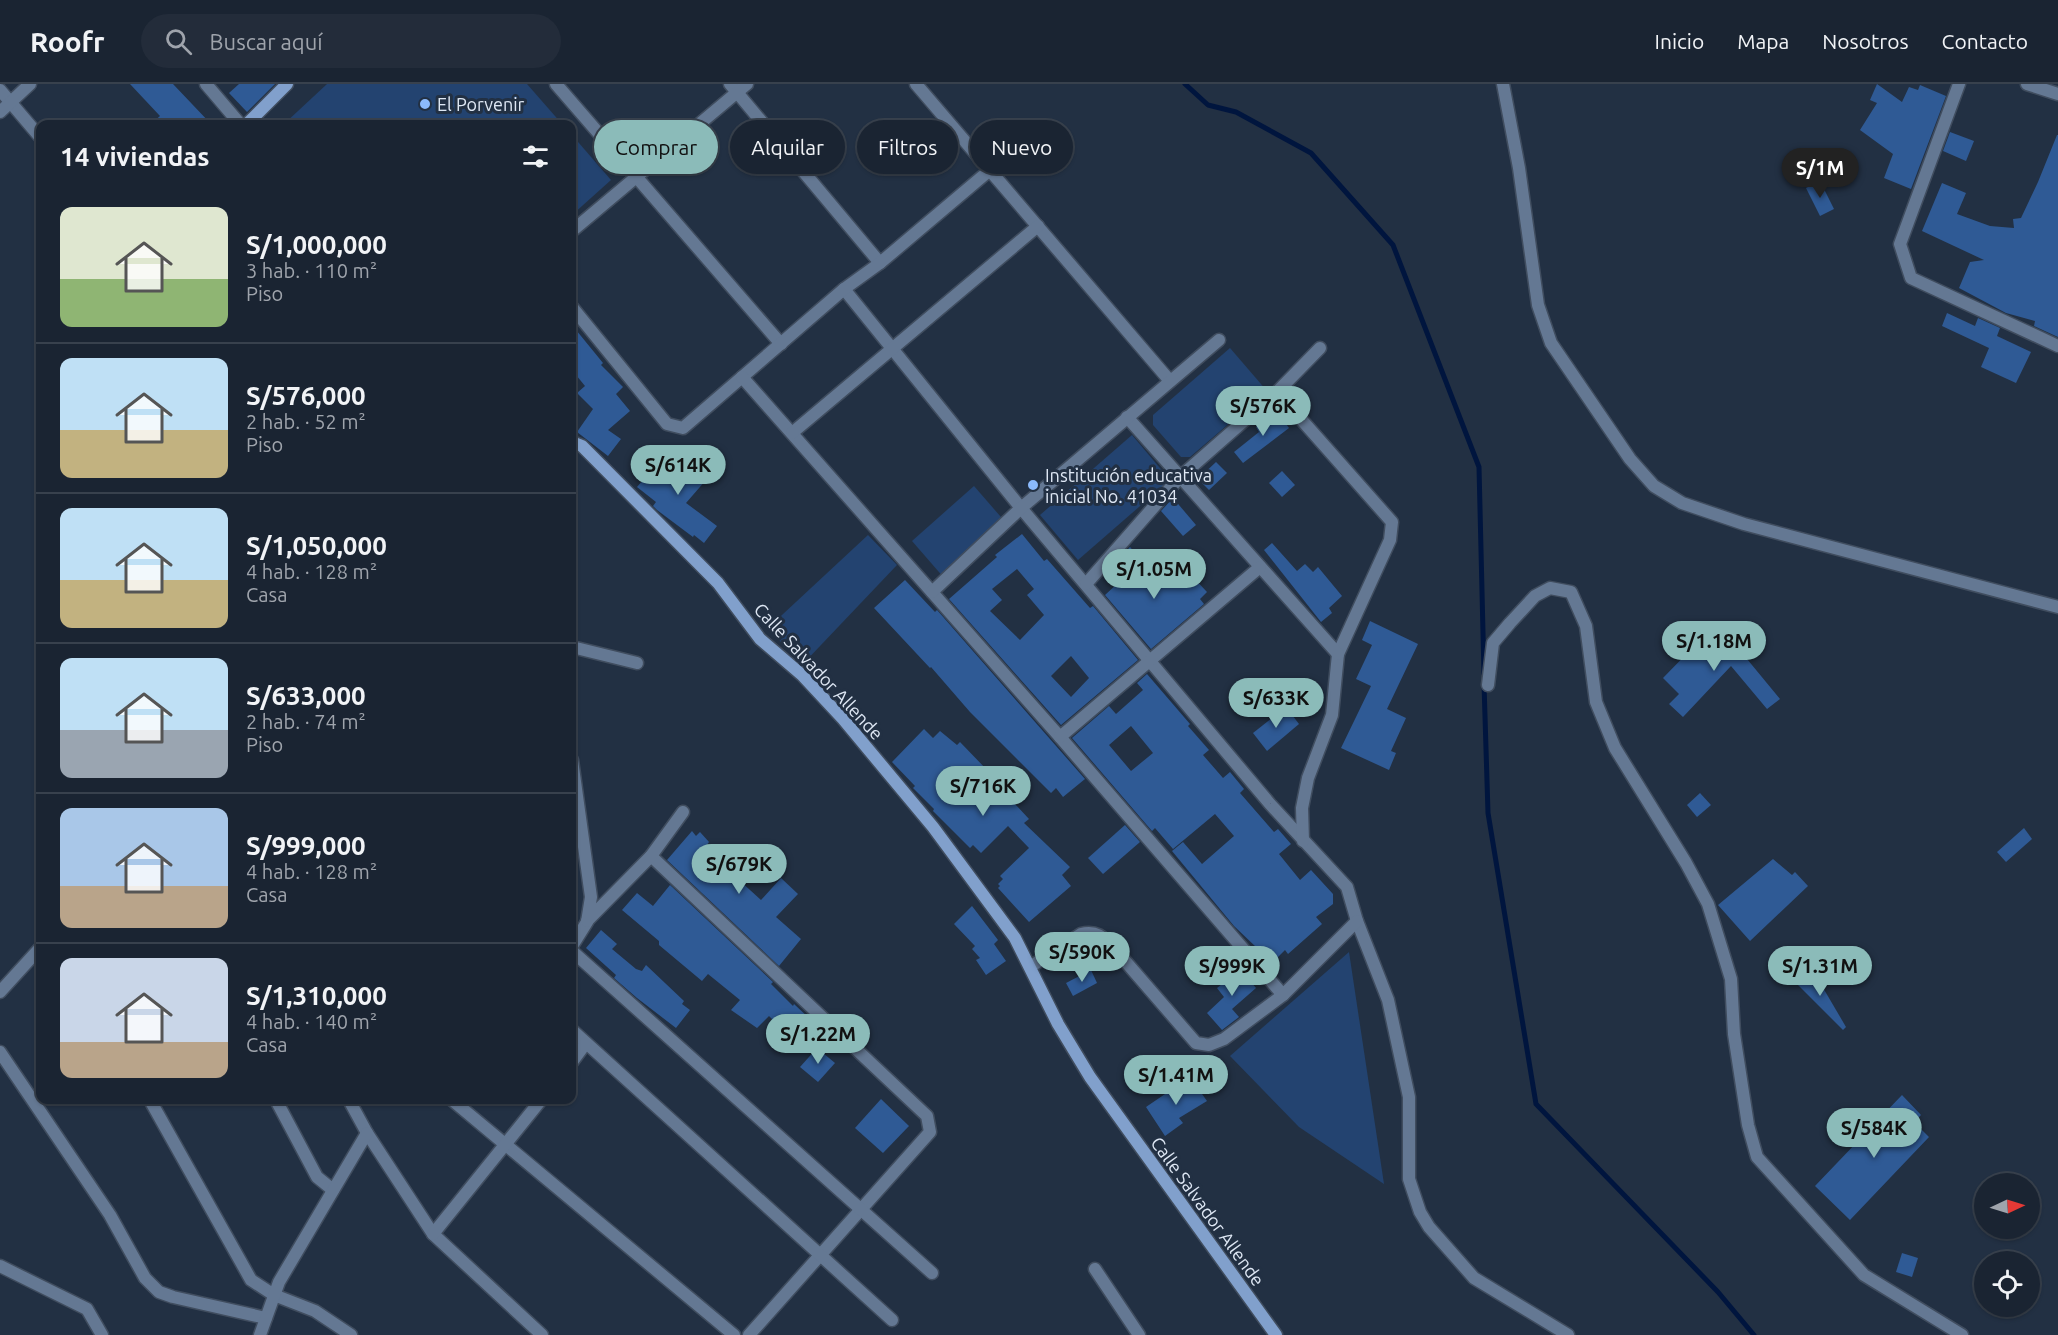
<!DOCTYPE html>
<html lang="es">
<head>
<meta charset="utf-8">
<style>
	:root { --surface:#1a2432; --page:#232c3a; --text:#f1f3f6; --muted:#9fa4ac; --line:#38414d; --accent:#8bbbb9 }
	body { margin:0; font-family:Ubuntu,sans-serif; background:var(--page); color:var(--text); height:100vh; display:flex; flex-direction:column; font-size:22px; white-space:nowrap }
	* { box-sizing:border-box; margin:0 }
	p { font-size:20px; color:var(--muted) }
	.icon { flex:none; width:33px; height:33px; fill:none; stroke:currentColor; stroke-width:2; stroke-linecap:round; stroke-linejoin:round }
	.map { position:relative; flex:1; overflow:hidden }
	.side { position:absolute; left:36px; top:36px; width:540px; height:984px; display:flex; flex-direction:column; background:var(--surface); border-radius:12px; box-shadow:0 2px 4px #0004,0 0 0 2px var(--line) }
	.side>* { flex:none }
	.top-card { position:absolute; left:594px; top:36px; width:570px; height:54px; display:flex; gap:12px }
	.needle { width:39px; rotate:86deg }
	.fabs { position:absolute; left:1974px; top:1089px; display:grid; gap:12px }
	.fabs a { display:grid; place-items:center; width:66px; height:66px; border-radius:50%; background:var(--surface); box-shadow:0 2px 4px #0004,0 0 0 2px var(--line); font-size:30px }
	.price { position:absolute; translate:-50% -51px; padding:0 14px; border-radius:21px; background:var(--accent); color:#111; font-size:20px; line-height:39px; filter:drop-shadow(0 2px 3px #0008) }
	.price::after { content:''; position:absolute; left:50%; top:36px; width:18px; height:14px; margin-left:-9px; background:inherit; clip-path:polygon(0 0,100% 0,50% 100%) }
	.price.current { background:#222; color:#fff }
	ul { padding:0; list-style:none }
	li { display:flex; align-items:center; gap:18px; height:150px; padding:0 24px }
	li+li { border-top:2px solid var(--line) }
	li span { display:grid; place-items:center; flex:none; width:168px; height:120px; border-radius:12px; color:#555 }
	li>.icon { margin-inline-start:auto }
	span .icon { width:72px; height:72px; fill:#fffc; stroke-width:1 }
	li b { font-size:26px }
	h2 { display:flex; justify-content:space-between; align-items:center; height:72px; padding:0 24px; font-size:26px }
	.tag { padding:0 21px; border-radius:27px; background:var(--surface); box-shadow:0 2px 4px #0004,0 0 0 2px var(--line); font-size:21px; line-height:54px }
	.tag.current { background:var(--accent); color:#111 }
	header { display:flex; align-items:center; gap:36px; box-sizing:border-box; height:84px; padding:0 30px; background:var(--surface); border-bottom:2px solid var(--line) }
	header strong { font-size:28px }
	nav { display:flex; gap:33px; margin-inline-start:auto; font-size:21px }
	.search { width:420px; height:54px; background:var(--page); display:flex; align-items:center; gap:15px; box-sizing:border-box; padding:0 21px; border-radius:33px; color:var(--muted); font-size:22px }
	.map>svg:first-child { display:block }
</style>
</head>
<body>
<header>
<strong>Roofr</strong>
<div class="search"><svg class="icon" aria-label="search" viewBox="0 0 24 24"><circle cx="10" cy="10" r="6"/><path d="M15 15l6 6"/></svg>Buscar aquí</div>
<nav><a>Inicio</a><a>Mapa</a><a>Nosotros</a><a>Contacto</a></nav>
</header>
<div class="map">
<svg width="2058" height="1251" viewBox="0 0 2058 1251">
	<rect width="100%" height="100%" fill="#223043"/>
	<g fill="#234370">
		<polygon points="327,0 527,0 562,40 284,40"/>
		<polygon points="572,51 611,96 572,131"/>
		<polygon points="1230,264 1267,307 1190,373 1181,373 1153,341 1153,331"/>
		<polygon points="1132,351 1170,396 1078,476 1040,431"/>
		<polygon points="974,402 1007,440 945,495 912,457"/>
		<polygon points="868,451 897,481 802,581 768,544"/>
		<polygon points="1349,868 1384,1100 1299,1043 1230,972"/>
	</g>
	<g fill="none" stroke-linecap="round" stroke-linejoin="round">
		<g stroke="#00153e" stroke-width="5">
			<polyline points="1185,0 1208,21 1236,28 1311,69 1393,161 1479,383 1484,590"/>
			<polyline points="1484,600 1488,729 1536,1020 1718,1208 1754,1251"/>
		</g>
	</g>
	<g fill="#2f5a95" fill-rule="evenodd">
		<polygon points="130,0 173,0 211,40 151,40 160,32"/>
		<polygon points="239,0 275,0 247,28 229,9"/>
		<polygon points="1877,0 1902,18 1909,3 1918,6 1920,1 1946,12 1911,105 1884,94 1893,70 1860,46 1877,19 1870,16"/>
		<polygon points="1950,48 1974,57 1966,77 1943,67"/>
		<polygon points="2057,51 2058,51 2058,253 2034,242 2035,237 2006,229 1959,204 1970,178 1984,176 1922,147 1942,99 1966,109 1957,130 1990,142 2014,144 2013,135 2021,134 2038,98"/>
		<polygon points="1820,97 1834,125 1820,132 1806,104"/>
		<polygon points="1947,229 1975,242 1978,234 2000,244 1997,252 2031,268 2016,299 1981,283 1989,264 1942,242"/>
		<polygon points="572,241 603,279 601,281 623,303 616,310 630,327 608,346 621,355 608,372 577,348 593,325 577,309 585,302 572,286"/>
		<polygon points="1277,327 1289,344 1243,379 1234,368 1259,348 1256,343"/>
		<polygon points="675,370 706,396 686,419 717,442 704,459 694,451 693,453 657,426 653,422 656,418 637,403 656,381 661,386"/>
		<polygon points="1216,378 1227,389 1209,406 1198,395"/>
		<polygon points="1282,387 1295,401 1282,413 1269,399"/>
		<polygon points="1173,414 1196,441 1183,452 1161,427"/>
		<path d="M1022,450L1044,477L1047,475L1090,524L1093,522L1138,576L1061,641L949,515L997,473L995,471ZM1017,485L1034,505L1027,511L1044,531L1020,556L990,527L1002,516L992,505ZM1071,572L1089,594L1071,613L1051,592Z"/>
		<polygon points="1272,459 1297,487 1305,480 1313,488 1318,483 1342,512 1329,524 1332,529 1321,538 1264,466"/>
		<polygon points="1130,463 1165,501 1173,493 1182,502 1192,492 1207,508 1200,515 1204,520 1151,565 1105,511 1132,486 1120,473"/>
		<polygon points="905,496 935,528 937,526 1085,695 1063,713 1056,704 1051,709 970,628 931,583 930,584 874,524"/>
		<polygon points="1370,537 1418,560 1387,625 1406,634 1391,667 1396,669 1389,686 1341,664 1371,602 1356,595 1372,561 1362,556"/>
		<polygon points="1719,541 1780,615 1767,625 1731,582 1683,633 1669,620 1679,610 1663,594 1702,554"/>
		<path d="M1147,590L1190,640L1188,642L1209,666L1203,671L1223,694L1230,688L1244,705L1240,709L1274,748L1278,745L1291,760L1279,770L1300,796L1311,786L1333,810V820L1316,833L1322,840L1288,870L1285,866L1269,882L1254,865L1256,863L1234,842L1172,767L1183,758L1202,780L1234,752L1215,730L1173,765L1155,744L1152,747L1072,654L1109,622L1116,630L1143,606L1137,599ZM1131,642L1153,669L1131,687L1109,661Z"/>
		<polygon points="1286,623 1299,640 1267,667 1253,649"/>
		<polygon points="924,645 933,654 940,647 957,661 960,658 988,687 991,685 1006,700 1001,705 1029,735 1024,739 1070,783 1062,791 1071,802 1029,838 998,804 1000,802 998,800 1003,795 1000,792 1029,764 1008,742 981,769 973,761 970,764 933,727 934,725 913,704 915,702 892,678"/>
		<polygon points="1700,709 1711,721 1697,733 1687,721"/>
		<polygon points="1125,741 1140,758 1103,790 1088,774"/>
		<polygon points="2024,744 2032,755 2006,778 1997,768"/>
		<polygon points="692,747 696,752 700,748 709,758 706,762 727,782 747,760 760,771 739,796 761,816 781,794 798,810 776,833 801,855 779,882 667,776"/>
		<polygon points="1773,775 1792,791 1795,788 1808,802 1750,857 1718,821"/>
		<polygon points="670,801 773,898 771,900 793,922 794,920 811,936 792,955 769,932 757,944 731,926 740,916 708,890 702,897 659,861 659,857 622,826 637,809 653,822"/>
		<polygon points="972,822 998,856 994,860 1006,877 986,891 976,876 980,874 972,865 975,862 954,840"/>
		<polygon points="601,846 617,860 612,865 636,885 642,887 646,881 684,917 682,920 690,926 676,944 637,914 614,894 616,891 586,864"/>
		<polygon points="1246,881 1256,893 1251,898 1256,904 1232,925 1239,933 1222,946 1207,929 1224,913 1217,904"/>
		<polygon points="1812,885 1846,943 1843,946 1797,900"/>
		<polygon points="1091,886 1097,899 1073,912 1066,899"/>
		<polygon points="817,964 835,979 818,998 800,983"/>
		<polygon points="1190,993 1207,1017 1179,1034 1183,1039 1165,1052 1146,1023"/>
		<polygon points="1902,1011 1921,1031 1914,1038 1929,1053 1850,1136 1815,1102"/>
		<polygon points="881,1015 909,1042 883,1069 855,1044"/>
		<polygon points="1902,1169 1918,1174 1912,1193 1896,1188"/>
	</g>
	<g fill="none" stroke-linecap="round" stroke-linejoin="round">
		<g stroke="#404d5f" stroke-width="15">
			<g id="street">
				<polyline points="206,0 240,40"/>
				<polyline points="556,0 781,260"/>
				<polyline points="730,0 880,179"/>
				<polyline points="916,0 1170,297"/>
				<polyline points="1503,0 1519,84 1538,221 1551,259 1630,375 1654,402 1682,419 1744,440 2058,523"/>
				<polyline points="1959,0 1900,160 1911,194 2058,262"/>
				<polyline points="2027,0 2058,10"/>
				<polyline points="0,6 40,53"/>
				<polyline points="0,28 30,0"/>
				<polyline points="572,147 747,0"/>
				<polyline points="844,205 1021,424 1149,576 1270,720 1347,803 1357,837 1388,916 1409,1013 1409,1095 1420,1128 1429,1143 1474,1194 1568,1251"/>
				<polyline points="572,223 667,340 683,344 844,205 880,179 990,86"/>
				<polyline points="742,293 1060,653 1283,911"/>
				<polyline points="1277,308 1392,438 1390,456 1338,570 1332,631 1308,694 1302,724 1303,757"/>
				<polyline points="1127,333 1338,570"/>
				<polyline points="792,349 1038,142"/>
				<polyline points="1086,500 1180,393 1277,308 1320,264"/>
				<polyline points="932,508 1021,424 1219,256"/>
				<polyline points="572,563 637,579"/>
				<polyline points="1488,601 1493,559 1510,539 1535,512 1550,504 1571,508 1586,542 1596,618 1615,664 1686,779 1708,820 1731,895 1734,950 1748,1041 1757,1073 1864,1191 1962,1251"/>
				<polyline points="1060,653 1260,483"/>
				<polyline points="572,676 591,813 587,838 572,862"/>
				<polyline points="651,772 927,1032 930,1048 749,1251"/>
				<polyline points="587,837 651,772 683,728"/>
				<polyline points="572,867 932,1189"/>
				<path d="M1030,883L1081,850C1096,846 1103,853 1113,863L1196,959L1209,961L1224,955L1283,911L1357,837"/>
				<polyline points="0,908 40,864"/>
				<polyline points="572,946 892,1236"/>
				<polyline points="0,968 110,1131 145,1194 159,1208 173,1213 266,1234"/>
				<polyline points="572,978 586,959"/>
				<polyline points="150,1016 251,1196 274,1211 315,1227 351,1251"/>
				<polyline points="276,1016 317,1093 333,1106"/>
				<polyline points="349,1016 367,1049 433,1150 542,1251"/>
				<polyline points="452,1016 734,1251"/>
				<polyline points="433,1150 541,1016"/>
				<polyline points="0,1182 87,1225 102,1251"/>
				<polyline points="1095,1185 1139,1251"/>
				<polyline points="260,1251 279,1198 367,1049"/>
			</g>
		</g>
		<g stroke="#404d5f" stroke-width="15">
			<g id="secondary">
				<polyline points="247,40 287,0"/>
				<polyline points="572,358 582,362 718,499 760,555 802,591 843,635 933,743 1015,854 1058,940 1090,993 1276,1251"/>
			</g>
		</g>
		<use href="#street" stroke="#647893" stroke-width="12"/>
		<use href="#secondary" stroke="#81a0cc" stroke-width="12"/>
	</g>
	<g fill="#8bbafc" stroke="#223043" stroke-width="2">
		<circle cx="425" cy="20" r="6"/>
		<circle cx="1033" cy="401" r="6"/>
	</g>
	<g text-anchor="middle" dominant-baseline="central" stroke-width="6" stroke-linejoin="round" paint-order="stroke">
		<g font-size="18" fill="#dee7f4" stroke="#223043" text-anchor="start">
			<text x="437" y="20">El Porvenir</text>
			<text x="1045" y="391">Institución educativa<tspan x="1045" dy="21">inicial No. 41034</tspan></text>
		</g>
		<g font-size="18" fill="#dee7f4" stroke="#223043">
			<text transform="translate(819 587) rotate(47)">Calle Salvador Allende</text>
			<text transform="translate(1208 1127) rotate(54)">Calle Salvador Allende</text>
		</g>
	</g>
</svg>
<div class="fabs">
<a><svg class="needle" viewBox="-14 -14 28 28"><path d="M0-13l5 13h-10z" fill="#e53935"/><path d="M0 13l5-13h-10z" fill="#9fa4ac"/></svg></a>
<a><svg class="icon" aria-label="locate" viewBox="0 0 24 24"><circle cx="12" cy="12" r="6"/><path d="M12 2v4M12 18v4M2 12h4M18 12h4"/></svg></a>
</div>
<b class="price current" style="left:1820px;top:115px">S/1M</b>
<b class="price" style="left:1263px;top:353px">S/576K</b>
<b class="price" style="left:678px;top:412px">S/614K</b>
<b class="price" style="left:1154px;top:516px">S/1.05M</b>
<b class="price" style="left:1714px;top:588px">S/1.18M</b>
<b class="price" style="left:1276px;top:645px">S/633K</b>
<b class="price" style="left:983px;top:733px">S/716K</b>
<b class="price" style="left:739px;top:811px">S/679K</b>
<b class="price" style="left:1082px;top:899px">S/590K</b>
<b class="price" style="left:1232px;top:913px">S/999K</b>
<b class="price" style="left:1820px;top:913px">S/1.31M</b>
<b class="price" style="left:818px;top:981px">S/1.22M</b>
<b class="price" style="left:1176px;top:1022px">S/1.41M</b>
<b class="price" style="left:1874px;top:1075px">S/584K</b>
<div class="top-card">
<a class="tag current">Comprar</a>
<a class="tag">Alquilar</a>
<a class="tag">Filtros</a>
<a class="tag">Nuevo</a>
</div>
<section class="side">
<h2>14 viviendas<svg class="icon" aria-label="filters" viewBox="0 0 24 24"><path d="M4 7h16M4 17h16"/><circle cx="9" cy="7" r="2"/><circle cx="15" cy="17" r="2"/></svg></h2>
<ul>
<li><span style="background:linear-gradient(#dfe7d0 60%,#8fb573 0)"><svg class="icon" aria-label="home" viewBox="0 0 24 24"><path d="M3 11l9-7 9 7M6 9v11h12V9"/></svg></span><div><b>S/1,000,000</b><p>3 hab. · 110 m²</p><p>Piso</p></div></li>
<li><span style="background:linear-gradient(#bfe0f5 60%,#c2b280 0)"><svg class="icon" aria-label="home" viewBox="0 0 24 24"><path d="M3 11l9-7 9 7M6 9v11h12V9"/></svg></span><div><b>S/576,000</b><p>2 hab. · 52 m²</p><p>Piso</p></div></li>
<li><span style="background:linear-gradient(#bfe0f5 60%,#c2b280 0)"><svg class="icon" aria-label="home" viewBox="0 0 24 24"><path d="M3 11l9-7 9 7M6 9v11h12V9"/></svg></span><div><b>S/1,050,000</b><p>4 hab. · 128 m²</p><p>Casa</p></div></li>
<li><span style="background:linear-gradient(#bfe0f5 60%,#9aa5b1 0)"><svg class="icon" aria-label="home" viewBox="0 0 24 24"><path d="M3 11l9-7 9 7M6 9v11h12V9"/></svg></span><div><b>S/633,000</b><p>2 hab. · 74 m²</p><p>Piso</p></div></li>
<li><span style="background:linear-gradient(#a9c7e8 65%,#b9a48a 0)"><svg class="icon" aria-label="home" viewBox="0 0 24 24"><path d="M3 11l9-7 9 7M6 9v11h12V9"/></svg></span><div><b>S/999,000</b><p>4 hab. · 128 m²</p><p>Casa</p></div></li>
<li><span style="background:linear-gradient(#c9d6e8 70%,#b9a48a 0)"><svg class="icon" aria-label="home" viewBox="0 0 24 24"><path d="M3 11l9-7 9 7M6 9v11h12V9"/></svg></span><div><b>S/1,310,000</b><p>4 hab. · 140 m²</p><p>Casa</p></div></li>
</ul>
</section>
</div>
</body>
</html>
